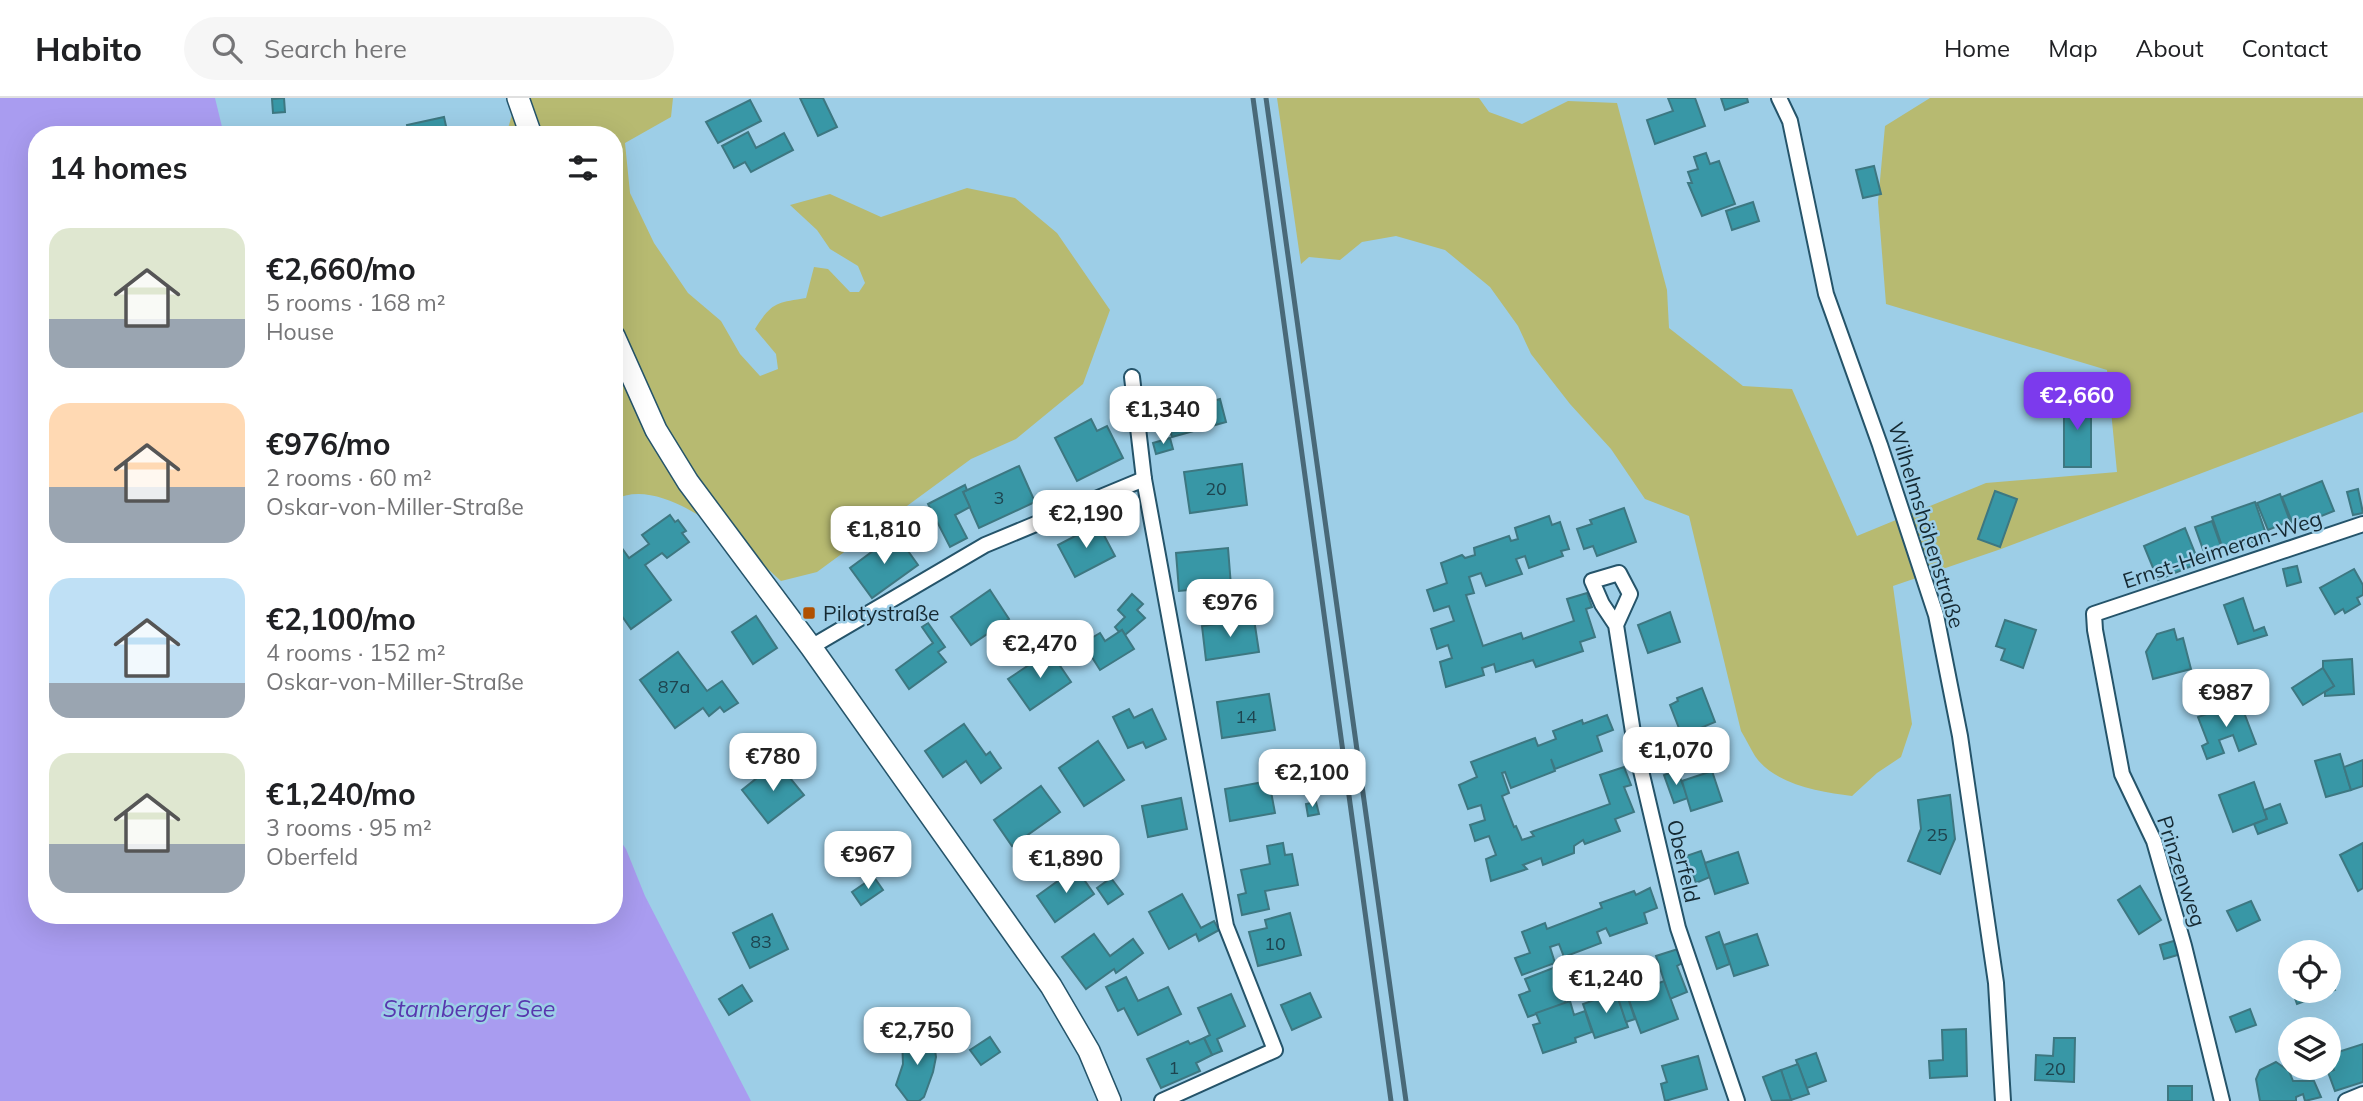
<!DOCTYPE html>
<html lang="en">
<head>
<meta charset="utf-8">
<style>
	:root { --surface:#fff; --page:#f6f6f6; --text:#202124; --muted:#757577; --line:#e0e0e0; --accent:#7c3aed }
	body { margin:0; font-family:Mulish,sans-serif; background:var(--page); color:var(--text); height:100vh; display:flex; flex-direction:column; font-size:26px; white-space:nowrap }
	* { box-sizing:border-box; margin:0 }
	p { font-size:23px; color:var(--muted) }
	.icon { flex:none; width:38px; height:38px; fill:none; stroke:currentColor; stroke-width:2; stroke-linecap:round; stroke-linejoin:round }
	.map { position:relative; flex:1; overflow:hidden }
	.panel { position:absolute; left:28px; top:28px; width:595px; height:798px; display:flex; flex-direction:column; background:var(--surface); border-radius:28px; box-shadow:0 7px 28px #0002 }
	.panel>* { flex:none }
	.controls { position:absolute; left:2278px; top:842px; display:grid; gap:14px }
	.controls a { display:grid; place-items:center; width:63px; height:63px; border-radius:50%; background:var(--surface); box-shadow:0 7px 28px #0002; font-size:35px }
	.price { position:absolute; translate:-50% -60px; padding:0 16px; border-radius:14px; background:#fff; color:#222; font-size:23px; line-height:46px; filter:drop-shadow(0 2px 4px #0008) }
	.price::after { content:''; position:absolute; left:50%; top:42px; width:21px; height:16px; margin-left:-10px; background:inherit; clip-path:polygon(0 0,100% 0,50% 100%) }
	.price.active { background:var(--accent); color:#fff }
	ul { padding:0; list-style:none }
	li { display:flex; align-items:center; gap:21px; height:175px; padding:0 21px }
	li span { display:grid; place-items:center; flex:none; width:196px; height:140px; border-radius:21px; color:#555 }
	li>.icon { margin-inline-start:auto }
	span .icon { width:84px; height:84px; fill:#fffc; stroke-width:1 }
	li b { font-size:30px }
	h2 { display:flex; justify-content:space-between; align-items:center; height:84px; padding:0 21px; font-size:30px }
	header { display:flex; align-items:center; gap:42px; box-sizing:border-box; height:98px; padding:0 35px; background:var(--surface); border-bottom:2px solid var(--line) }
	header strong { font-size:33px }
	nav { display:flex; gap:38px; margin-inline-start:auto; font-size:24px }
	.search { width:490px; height:63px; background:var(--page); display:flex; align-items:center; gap:18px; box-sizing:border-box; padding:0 24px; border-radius:38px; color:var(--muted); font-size:26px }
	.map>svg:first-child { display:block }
</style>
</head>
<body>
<header>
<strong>Habito</strong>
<div class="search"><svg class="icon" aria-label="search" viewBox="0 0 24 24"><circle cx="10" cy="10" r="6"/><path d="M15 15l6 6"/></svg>Search here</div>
<nav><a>Home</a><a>Map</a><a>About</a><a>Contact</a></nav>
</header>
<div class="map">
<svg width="2363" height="1003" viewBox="0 0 2363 1003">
	<rect width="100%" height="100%" fill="#9dcee7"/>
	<g fill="#b7ba71">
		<path d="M517,0H673L671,19L625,45L630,95L654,145L688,195L721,223L740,256L760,278L778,271L776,256L755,231C772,204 776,205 806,200L814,169L828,171L850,194H859L865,185L858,168L830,151L817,132L790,107L830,96L881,119L967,90L1015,100L1057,135L1110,212L1083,286L1016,341L971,361L817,474L781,483C746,451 664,374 614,402V37H506Z"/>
		<path d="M1277,0H1479L1489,14L1522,26L1568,3L1617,5L1667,192L1669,230L1743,288L1792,291L1857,438L1986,385L2117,374L2107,272L1886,206L1878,104L1885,28L1930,0H2363V314L2001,451L1893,488L1912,626L1901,659L1877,675L1852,698C1820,694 1775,687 1755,658C1750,650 1746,641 1741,633L1689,418L1645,401L1611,351L1570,306L1531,256L1518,228L1490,189L1445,152L1396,138L1362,144L1340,162L1309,159L1301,166Z"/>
	</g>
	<polygon fill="#a99cf0" points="0,0 215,0 224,37 37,37 37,817 614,817 614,734 626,751 645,798 751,1003 0,1003"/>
	<g fill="#3897a6" stroke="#3d7781" stroke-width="2">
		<polygon points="284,0 285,14 273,15 272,1"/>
		<polygon points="800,0 823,0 837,29 818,38"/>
		<polygon points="1668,0 1695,0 1705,28 1655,46 1647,22 1673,13"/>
		<polygon points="1721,0 1747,0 1748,4 1725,12"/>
		<polygon points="750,2 761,23 718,45 706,24"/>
		<polygon points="444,19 448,37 409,37 407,27"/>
		<polygon points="748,34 756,50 784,35 793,52 751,74 745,64 734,70 722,48"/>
		<polygon points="1706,55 1710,66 1719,63 1735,106 1702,118 1688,85 1692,85 1688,74 1698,71 1694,59"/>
		<polygon points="1874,68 1881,96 1863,100 1856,72"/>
		<polygon points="1753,104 1759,123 1732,132 1726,113"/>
		<rect x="2064" y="298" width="27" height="71"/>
		<polygon points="1220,301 1226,324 1172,339 1163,308 1182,302 1184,311"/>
		<polygon points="1091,321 1097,333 1107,328 1123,360 1077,383 1055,340"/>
		<polygon points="1170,340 1173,351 1156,356 1153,345"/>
		<polygon points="1242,366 1247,407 1190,415 1184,374"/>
		<polygon points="1019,368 1035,404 979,430 963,394"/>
		<polygon points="2322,383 2334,413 2294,429 2282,399"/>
		<polygon points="965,387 967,392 963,394 970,409 955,417 967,440 950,449 928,406"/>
		<polygon points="2358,391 2363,415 2353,417 2347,394"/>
		<polygon points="1995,393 2017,401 2000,449 1978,441"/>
		<polygon points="2280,396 2290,423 2268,432 2257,405"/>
		<polygon points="2255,404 2267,439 2224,454 2212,419"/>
		<polygon points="1624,410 1636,444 1597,458 1593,448 1584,451 1577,431 1592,426 1590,422"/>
		<polygon points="670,417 675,424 678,422 686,433 682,435 689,444 667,460 662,455 645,467 671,502 631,531 614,507 614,439 629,460 649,446 642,437"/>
		<polygon points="1549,418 1552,427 1560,424 1569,451 1561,453 1563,458 1529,470 1525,458 1516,461 1522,476 1486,488 1481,475 1469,479 1474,495 1466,497 1483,548 1521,535 1523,541 1574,523 1567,501 1587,495 1592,509 1586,511 1595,539 1580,544 1583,553 1536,569 1533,562 1496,574 1494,566 1482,570 1484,577 1446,589 1440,564 1452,560 1448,547 1437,551 1431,531 1454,523 1449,508 1434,513 1427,492 1447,485 1441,465 1462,457 1465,460 1475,457 1474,450 1509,438 1511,443 1518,441 1515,430"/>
		<polygon points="2212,423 2222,451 2205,457 2195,429"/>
		<polygon points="1098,426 1115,458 1075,479 1058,447"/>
		<polygon points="2185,430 2199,465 2158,482 2144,448"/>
		<polygon points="896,436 918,467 872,500 850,470"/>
		<polygon points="1228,450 1231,488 1179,493 1176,455"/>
		<polygon points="2297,468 2301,484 2287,488 2283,471"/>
		<polygon points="2354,471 2363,487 2363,497 2357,500 2360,506 2345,515 2343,511 2335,516 2320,490"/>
		<polygon points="990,492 1009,521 971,547 951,519"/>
		<polygon points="1132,496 1143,506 1137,512 1145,520 1125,537 1122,532 1119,534 1115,529 1125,519 1118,512"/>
		<polygon points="2243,500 2254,533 2264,529 2267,537 2238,546 2224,507"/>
		<polygon points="1670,514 1680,544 1648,555 1638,527"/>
		<polygon points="756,518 777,550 753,566 732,534"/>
		<polygon points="1254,521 1259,554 1206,562 1202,528"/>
		<polygon points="2005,522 2036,532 2023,570 2001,562 2005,551 1996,548"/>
		<polygon points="928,525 945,549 938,554 946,564 909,591 896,572 933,545 922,529"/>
		<polygon points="2174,531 2177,542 2183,540 2191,571 2153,581 2146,554 2157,536"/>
		<polygon points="1122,532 1134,551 1100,572 1083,545 1100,535 1105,543"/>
		<polygon points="1050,553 1071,584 1030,612 1008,581"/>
		<polygon points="678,554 707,593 722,583 738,605 724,614 720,609 709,618 703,610 675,630 640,582"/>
		<polygon points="2352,561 2354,596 2325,598 2325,594 2334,588 2323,571 2323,563"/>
		<polygon points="2323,570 2334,588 2303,607 2292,590"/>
		<polygon points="1702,590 1715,624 1682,638 1670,607 1678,603 1677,600"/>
		<polygon points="1269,596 1275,632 1222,640 1217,604"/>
		<polygon points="2240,604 2256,646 2239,653 2233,637 2219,642 2224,655 2207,661 2202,648 2208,645 2198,619"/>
		<polygon points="1129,611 1134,620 1152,611 1166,641 1146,650 1143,644 1128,650 1113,619"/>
		<polygon points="1607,617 1613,632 1597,638 1602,653 1555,671 1551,661 1555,673 1511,690 1505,674 1502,675 1509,695 1502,698 1514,729 1516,728 1522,742 1534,738 1531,734 1610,706 1600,677 1624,669 1631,687 1624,689 1634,714 1615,721 1620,733 1585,746 1583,742 1574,748 1574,755 1543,767 1541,760 1523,767 1527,771 1491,783 1486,761 1496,757 1489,738 1475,743 1470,727 1485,722 1481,707 1468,711 1459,687 1477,679 1471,664 1535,640 1538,648 1556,641 1553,633 1582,622 1583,626"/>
		<polygon points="964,626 986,657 990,654 1001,670 981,685 966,663 943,679 925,653"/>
		<polygon points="1098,643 1124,682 1084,708 1059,670"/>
		<polygon points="2340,656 2351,692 2326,699 2315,663"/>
		<polygon points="1325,658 1327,684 1294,687 1292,661"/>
		<polygon points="2363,662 2363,688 2351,692 2344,669"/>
		<polygon points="777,664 804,697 768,725 742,692"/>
		<polygon points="1677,672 1688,700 1674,705 1664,677"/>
		<polygon points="1712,673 1722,703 1691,713 1682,683"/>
		<polygon points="1269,683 1275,715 1230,723 1225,691"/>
		<polygon points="2254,684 2267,721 2233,734 2219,697"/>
		<polygon points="1041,688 1060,714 1012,748 994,722"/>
		<polygon points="1950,697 1955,741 1940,776 1908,763 1921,731 1918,702"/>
		<polygon points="1181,700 1187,731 1148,739 1142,708"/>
		<polygon points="1316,704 1319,716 1308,718 1306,706"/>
		<polygon points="2280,706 2287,725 2258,736 2254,726 2267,721 2264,712"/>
		<polygon points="1283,745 1285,757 1292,756 1298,787 1265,793 1269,811 1242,817 1238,797 1246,795 1241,772 1270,766 1267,748"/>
		<polygon points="2363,745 2363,790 2358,793 2340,757"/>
		<polygon points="1701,753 1710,779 1696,785 1686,758"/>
		<polygon points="1738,754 1748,785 1715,796 1705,765"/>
		<polygon points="1076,770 1094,796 1055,824 1037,798"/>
		<polygon points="874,779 883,792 861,807 852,794"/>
		<polygon points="1111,780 1123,796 1108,806 1097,790"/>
		<polygon points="2140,788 2161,822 2139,836 2118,802"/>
		<polygon points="1650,790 1657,810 1644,815 1647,825 1610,838 1606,830 1597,834 1601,845 1564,859 1559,846 1550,849 1555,865 1522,877 1515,860 1530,855 1522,834 1545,825 1547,831 1602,810 1600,805 1634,793 1636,797"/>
		<polygon points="1182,796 1201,830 1214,823 1219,832 1199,843 1196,836 1169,851 1149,814"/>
		<polygon points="2251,803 2260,822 2237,833 2227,813"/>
		<polygon points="1290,815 1301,857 1258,868 1249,834 1267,830 1265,822"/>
		<polygon points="772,816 788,851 750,870 733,835"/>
		<polygon points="1719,834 1730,866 1717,871 1706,839"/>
		<polygon points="1094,836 1110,858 1133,841 1143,855 1116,875 1114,871 1086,891 1062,859"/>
		<polygon points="1757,836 1768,867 1734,878 1724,847"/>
		<polygon points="2177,842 2181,856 2164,861 2160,847"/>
		<polygon points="1678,851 1684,864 1677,868 1687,894 1670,901 1656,858"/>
		<polygon points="1553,870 1566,905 1528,919 1519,897 1530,893 1525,881"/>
		<polygon points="2329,876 2335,892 2297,906 2292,892 2329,892"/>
		<polygon points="1126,879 1138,903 1168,889 1181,916 1138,937 1124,910 1118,913 1106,889"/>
		<polygon points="1664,883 1678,921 1641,935 1627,897"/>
		<polygon points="742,887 752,903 729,917 719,901"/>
		<polygon points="1616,894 1628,929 1595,940 1583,906"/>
		<polygon points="1310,895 1321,919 1292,932 1281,907"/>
		<polygon points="1231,896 1245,928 1217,941 1222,953 1212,957 1204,940 1210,937 1198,910"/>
		<polygon points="1627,897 1635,921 1626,924 1618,900"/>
		<polygon points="1570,903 1574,917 1585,913 1592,934 1575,940 1576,944 1543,955 1533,927 1540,925 1536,915"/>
		<polygon points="2250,911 2256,927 2236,934 2230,919"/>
		<polygon points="1966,931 1967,978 1930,980 1929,963 1943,962 1942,932"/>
		<polygon points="933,938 936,959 933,974 924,999 919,1003 908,1003 896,987 903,966 902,940"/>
		<polygon points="990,939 1000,954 981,967 970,952"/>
		<polygon points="1204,940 1212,957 1196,965 1200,973 1161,990 1147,961 1188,943 1190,946"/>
		<polygon points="2054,940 2075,940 2074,984 2035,982 2036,957 2053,958"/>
		<polygon points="2363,946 2363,984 2335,993 2328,974 2334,972 2329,957"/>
		<polygon points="1816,955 1826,983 1807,990 1796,962"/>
		<polygon points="1698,958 1707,991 1665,1003 1661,986 1667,984 1662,968"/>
		<polygon points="2276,964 2289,973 2293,983 2314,983 2321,999 2305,1003 2303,996 2296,999 2296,1003 2260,1003 2256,981 2260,972"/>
		<polygon points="1798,966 1809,996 1791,1002 1781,972"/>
		<polygon points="1781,972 1791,1002 1772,1003 1763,979"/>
		<rect x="2168" y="988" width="24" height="15"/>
	</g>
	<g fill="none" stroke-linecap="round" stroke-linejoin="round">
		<g stroke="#25546a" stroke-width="18">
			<g id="street">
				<polyline points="1779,0 1790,23 1826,196 1880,347 1936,517 1960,638 1996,885 2003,1003"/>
				<polyline points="1132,279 1144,381 1226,828 1275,952 1162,1003"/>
				<polyline points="1616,527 1630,496 1619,475 1592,483 1602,506 1616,527 1635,647 1678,830 1737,1003"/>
				<polyline points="811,549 985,447 1144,381"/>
				<polyline points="2222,1003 2184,848 2154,743 2122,676 2095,532 2094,516 2363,426"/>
				<polyline points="2346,1003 2363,996"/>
			</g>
		</g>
		<g stroke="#25546a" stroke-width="24">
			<g id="secondary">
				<polyline points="518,0 531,37"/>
				<polyline points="614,238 656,332 688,384 811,549 1051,888 1089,953 1110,1003"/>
			</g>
		</g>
		<use href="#street" stroke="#fff" stroke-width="14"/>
		<use href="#secondary" stroke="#fff" stroke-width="21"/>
		<g stroke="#496978" stroke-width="5">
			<polyline points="1253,0 1391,1003"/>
			<polyline points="1266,0 1406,1003"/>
		</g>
	</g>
	<rect fill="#b05101" stroke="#9dcee7" stroke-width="2.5" x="802" y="508" width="14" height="14" rx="3.5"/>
	<g text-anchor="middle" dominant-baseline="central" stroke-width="5" stroke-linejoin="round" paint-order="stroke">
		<g font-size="18" fill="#1e444f">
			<text x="1216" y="390">20</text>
			<text x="999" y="399">3</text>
			<text x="674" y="588">87a</text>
			<text x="1246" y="618">14</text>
			<text x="1937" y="736">25</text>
			<text x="761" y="843">83</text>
			<text x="1275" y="845">10</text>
			<text x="1174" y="969">1</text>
			<text x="2055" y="970">20</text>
		</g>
		<g font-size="21" fill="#152932" stroke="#9dcee7">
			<text transform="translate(1927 427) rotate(73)">Wilhelmshöhenstraße</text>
			<text transform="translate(2222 451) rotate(-18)">Ernst-Heimeran-Weg</text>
			<text transform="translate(1684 763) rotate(77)">Oberfeld</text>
			<text transform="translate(2182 773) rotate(72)">Prinzenweg</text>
		</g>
		<g font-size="21" fill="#152932" stroke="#9dcee7" text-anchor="start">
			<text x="823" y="515">Pilotystraße</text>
		</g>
		<g font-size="23" font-style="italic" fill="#5836ae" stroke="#9dcee7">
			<text x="469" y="910">Starnberger See</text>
		</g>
	</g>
</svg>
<div class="controls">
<a><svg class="icon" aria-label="locate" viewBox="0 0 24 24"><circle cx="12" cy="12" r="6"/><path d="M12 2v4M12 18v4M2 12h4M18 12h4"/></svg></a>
<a><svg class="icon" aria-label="layers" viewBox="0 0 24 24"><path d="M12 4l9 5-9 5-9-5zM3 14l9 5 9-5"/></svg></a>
</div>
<b class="price active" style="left:2077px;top:334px">€2,660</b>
<b class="price" style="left:1163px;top:348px">€1,340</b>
<b class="price" style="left:1086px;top:452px">€2,190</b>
<b class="price" style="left:884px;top:468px">€1,810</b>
<b class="price" style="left:1230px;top:541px">€976</b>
<b class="price" style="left:1040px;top:582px">€2,470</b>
<b class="price" style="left:2226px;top:631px">€987</b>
<b class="price" style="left:1676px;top:689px">€1,070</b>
<b class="price" style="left:773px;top:695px">€780</b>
<b class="price" style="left:1312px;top:711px">€2,100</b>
<b class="price" style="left:868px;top:793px">€967</b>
<b class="price" style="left:1066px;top:797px">€1,890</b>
<b class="price" style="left:1606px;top:917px">€1,240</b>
<b class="price" style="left:917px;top:969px">€2,750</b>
<section class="panel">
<h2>14 homes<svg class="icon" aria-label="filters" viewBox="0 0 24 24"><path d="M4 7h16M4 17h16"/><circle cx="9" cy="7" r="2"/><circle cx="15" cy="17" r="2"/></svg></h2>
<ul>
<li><span style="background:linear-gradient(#dfe7d0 65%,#9aa5b1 0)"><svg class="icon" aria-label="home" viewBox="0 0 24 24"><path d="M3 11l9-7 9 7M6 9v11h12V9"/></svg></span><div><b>€2,660/mo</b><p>5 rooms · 168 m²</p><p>House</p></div></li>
<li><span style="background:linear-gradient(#ffd9b3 60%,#9aa5b1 0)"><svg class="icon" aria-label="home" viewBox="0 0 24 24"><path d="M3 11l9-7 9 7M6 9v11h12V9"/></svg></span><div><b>€976/mo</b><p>2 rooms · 60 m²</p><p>Oskar-von-Miller-Straße</p></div></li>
<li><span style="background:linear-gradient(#bfe0f5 75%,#9aa5b1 0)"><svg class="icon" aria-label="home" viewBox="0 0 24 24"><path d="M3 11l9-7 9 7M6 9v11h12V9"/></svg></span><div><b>€2,100/mo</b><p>4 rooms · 152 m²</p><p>Oskar-von-Miller-Straße</p></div></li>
<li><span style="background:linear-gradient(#dfe7d0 65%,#9aa5b1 0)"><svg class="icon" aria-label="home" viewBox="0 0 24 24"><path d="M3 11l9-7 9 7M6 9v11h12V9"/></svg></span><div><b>€1,240/mo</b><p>3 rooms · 95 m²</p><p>Oberfeld</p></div></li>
</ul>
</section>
</div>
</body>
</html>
